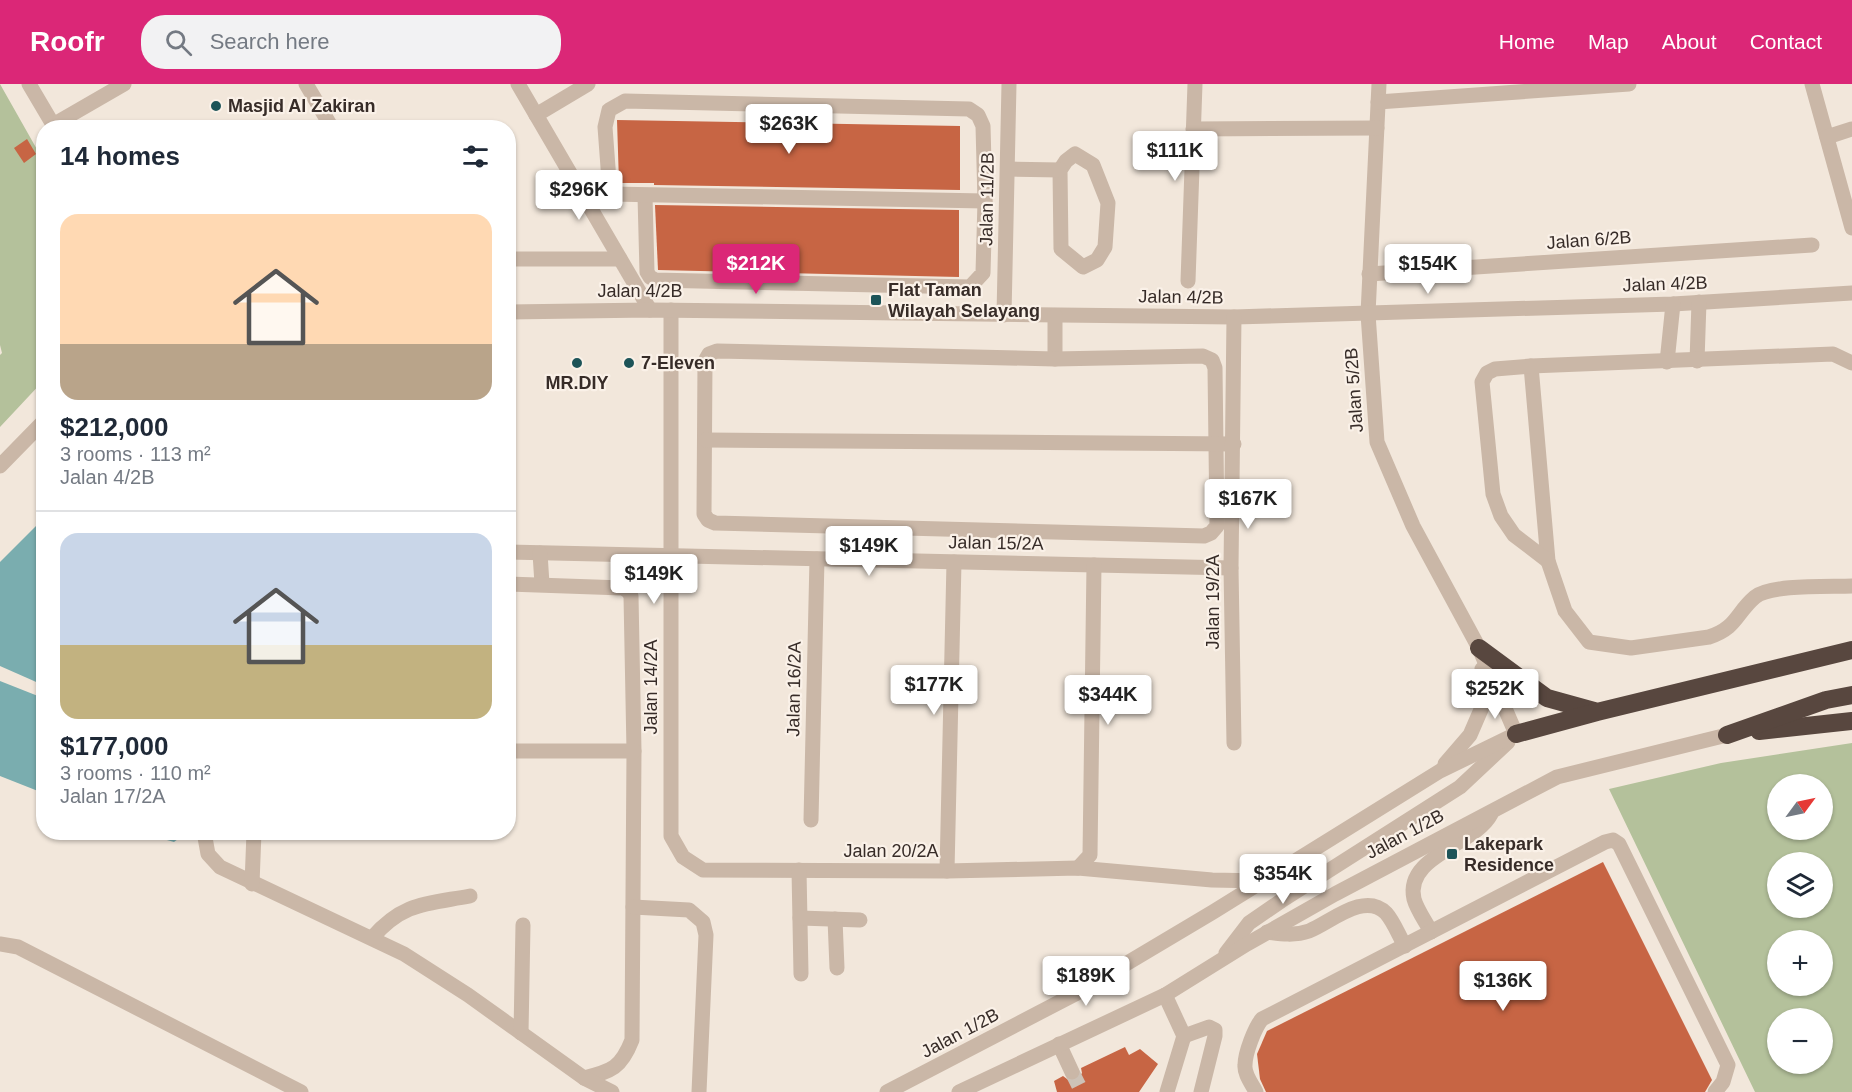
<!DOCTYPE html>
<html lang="en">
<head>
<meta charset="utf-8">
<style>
	:root { --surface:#fff; --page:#f2f2f3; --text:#1f2937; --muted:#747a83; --line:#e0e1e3; --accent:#db2777 }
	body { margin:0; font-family:Helvetica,sans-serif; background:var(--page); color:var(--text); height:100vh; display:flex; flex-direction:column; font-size:22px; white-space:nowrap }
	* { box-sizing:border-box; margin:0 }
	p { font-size:20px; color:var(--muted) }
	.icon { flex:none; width:33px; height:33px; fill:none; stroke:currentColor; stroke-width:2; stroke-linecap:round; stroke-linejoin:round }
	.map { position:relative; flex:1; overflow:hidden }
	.details { position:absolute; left:36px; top:36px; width:480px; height:720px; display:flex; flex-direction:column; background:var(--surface); border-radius:24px; box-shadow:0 2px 4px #0004 }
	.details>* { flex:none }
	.needle { width:39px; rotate:57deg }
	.fabs { position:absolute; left:1767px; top:690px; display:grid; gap:12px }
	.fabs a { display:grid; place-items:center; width:66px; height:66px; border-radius:50%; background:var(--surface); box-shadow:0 2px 4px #0004; font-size:30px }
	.price { position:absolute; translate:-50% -51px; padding:0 14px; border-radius:6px; background:#fff; color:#222; font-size:20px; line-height:39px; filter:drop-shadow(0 2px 3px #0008) }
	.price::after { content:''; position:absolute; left:50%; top:36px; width:18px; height:14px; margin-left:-9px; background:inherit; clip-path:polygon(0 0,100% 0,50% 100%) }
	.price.on { background:var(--accent); color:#fff }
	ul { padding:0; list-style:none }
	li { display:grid; align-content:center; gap:12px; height:318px; padding:0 24px }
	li+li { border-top:2px solid var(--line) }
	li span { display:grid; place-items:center; height:186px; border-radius:18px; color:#555 }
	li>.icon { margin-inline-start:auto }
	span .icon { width:108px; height:108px; fill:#fffc; stroke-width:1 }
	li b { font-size:26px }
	h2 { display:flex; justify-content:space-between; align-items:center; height:72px; padding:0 24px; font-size:26px }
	header { display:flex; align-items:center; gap:36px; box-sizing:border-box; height:84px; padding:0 30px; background:var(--accent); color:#fff }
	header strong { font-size:28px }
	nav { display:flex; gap:33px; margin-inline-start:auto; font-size:21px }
	.search { width:420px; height:54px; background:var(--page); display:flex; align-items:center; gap:15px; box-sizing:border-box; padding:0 21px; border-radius:24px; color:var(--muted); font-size:22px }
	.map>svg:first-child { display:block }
</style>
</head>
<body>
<header>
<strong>Roofr</strong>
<div class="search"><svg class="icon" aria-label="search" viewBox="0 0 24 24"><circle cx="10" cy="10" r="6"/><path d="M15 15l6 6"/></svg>Search here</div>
<nav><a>Home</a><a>Map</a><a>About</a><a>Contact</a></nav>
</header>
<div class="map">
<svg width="1852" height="1008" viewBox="0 0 1852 1008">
	<rect width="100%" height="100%" fill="#f2e7db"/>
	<g fill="#b4c19b" fill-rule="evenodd">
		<polygon points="0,0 43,76 44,296 0,343 0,271 2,269 0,261"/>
		<path d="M1852,659V1008H1755L1609,705L1721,679ZM1778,700H1822V746H1778ZM1778,778H1822V824H1778ZM1778,856H1822V902H1778ZM1778,934H1822V980H1778Z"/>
	</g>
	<g fill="#7aadaf">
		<polygon points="43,435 43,601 0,582 0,478"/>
		<polygon points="0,597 43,614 43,709 0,692"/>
		<polygon points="142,749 182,749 182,752 174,758"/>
	</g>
	<g fill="#c76544">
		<polygon points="617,36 960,42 960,106 654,101 654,99 619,99"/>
		<polygon points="27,55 36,70 24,79 14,64"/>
		<polygon points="655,121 959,126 959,193 658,186"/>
		<polygon points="1603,778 1712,996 1705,1008 1266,1008 1260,995 1257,970 1267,947"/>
		<polygon points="1125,963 1129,971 1140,965 1158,980 1139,1008 1057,1008 1054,997 1063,992 1071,998 1077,997 1082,989 1081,984"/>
	</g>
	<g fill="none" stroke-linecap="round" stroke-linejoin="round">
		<polyline stroke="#cdc2b7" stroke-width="15" stroke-dasharray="15 8" stroke-linecap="butt" points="1072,988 1082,1008"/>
		<g stroke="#cab7a7" stroke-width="15">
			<polyline points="29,0 55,44"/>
			<polyline points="306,0 332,44"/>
			<polyline points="518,0 650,226"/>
			<polyline points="1379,0 1368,230 1377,358 1413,442 1479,564 1516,650"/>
			<polyline points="1812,0 1852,144"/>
			<polyline points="1378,18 1629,0"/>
			<polyline points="536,31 588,0"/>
			<polyline points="53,41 124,0"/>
			<polyline points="1193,45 1377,44"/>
			<polyline points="1827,53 1852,45"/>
			<polygon points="1075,70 1093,81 1108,119 1105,163 1097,176 1083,183 1061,165 1060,86 1066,77"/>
			<polyline points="1008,85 1060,86"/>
			<polyline points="610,110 605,43 609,26 625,17 969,25 978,31 983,42 985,117 983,189 970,203 655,196 650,193 647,188 645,112"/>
			<polyline points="587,117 610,110 985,117"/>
			<polyline points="508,175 620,175"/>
			<polyline points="1369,190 1812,161"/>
			<polyline points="1188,197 1195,0"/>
			<polyline points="671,226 671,752 683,773 703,786 947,787 1078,784 1212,796 1262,797"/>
			<polyline points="508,228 650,226 1234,233 1673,220 1852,209"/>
			<polyline points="1004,231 1009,0"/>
			<polyline points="1055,232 1055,275"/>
			<polygon points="717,267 1055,275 1203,272 1212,276 1215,284 1217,442 1211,449 1204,452 715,439 708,436 704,430 705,277 709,270"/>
			<polyline points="1697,277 1699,218"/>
			<polyline points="1667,278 1673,220"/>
			<path d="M1531,282L1548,477L1565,527L1589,558L1631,564L1709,553C1737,544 1736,529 1755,513C1771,500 1830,503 1852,502"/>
			<polyline points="706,356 1234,360"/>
			<polyline points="0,382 44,337"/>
			<polyline points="508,468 1231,484"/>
			<polyline points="540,469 542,500"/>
			<polyline points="1548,477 1514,451 1501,432 1493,410 1482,298 1487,289 1495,285 1531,282 1833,270 1852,279"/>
			<path d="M508,500L623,504L628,507L631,512L634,667L632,956C621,984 612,987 584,994"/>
			<polyline points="1234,659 1231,484 1234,233"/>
			<polyline points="508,667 634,667"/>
			<polyline points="1445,680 1470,651 1486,614 1482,585"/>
			<polyline points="811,736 817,475"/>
			<polyline points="204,748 208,770 220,783 404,870 468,911 584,994 612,1008"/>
			<polyline points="1078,784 1090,771 1094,481"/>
			<polyline points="799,786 801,890"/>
			<polyline points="947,787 954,478"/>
			<polyline points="252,800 254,748"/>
			<polyline points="633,823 689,826 703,838 706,851 699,1008"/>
			<polyline points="800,834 860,836"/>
			<polyline points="835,835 837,884"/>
			<path d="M1267,848C1281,850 1295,852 1309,847C1330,839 1364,807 1386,829C1394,838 1399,852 1405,862"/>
			<path d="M1431,848C1426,838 1417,826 1414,815C1404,772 1475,761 1491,730"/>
			<path d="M372,854C403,818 427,820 470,812"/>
			<polyline points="0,860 18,863 301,1008"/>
			<polyline points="1226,869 1249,839 1281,817 1460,703 1508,658"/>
			<polyline points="1165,911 1184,952 1167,1008"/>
			<polyline points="521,949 523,841"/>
			<polyline points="1184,952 1209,943 1215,946 1215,952 1201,1008"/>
			<polyline points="1059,960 1072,988"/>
			<polyline points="887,1008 1077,909 1213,828 1440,687 1516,650"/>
			<polyline points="959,1008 1165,911 1247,860 1335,810 1557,693 1727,651"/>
			<path d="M1256,1008C1252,1000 1244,990 1245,981C1245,969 1255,943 1262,935L1605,758L1613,756L1619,760L1728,981L1723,998L1715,1008"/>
		</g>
		<g stroke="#58473f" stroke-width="18">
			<polyline points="1479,564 1547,614 1594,627"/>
			<polyline points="1759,647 1852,637"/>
			<polyline points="1516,650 1597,628 1852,566"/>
			<polyline points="1727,651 1826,616 1852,611"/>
		</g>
	</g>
	<g fill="#1d5458" stroke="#faf1e8" stroke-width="2">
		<circle cx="216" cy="22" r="6"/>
		<rect x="870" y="210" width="12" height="12" rx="3"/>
		<circle cx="577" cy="279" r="6"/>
		<circle cx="629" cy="279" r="6"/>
		<rect x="1446" y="764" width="12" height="12" rx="3"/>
	</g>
	<g text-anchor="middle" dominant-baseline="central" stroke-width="4.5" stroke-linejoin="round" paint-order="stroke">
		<g font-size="18" font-weight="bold" fill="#372c28" stroke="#faf1e8" text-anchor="start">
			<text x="228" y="22">Masjid Al Zakiran</text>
			<text x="888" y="206">Flat Taman<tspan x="888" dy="21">Wilayah Selayang</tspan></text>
			<text x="641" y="279">7-Eleven</text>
			<text x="577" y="299" text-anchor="middle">MR.DIY</text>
			<text x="1464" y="760">Lakepark<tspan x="1464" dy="21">Residence</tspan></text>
		</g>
		<g font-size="18" fill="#372c28" stroke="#faf1e8">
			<text transform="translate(987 115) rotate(-89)">Jalan 11/2B</text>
			<text transform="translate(1589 156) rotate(-4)">Jalan 6/2B</text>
			<text transform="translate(1665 200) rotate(-2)">Jalan 4/2B</text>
			<text x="640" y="207">Jalan 4/2B</text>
			<text transform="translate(1181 213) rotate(1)">Jalan 4/2B</text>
			<text transform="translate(1354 306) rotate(-94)">Jalan 5/2B</text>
			<text transform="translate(996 459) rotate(1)">Jalan 15/2A</text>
			<text transform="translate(1213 518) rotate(-90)">Jalan 19/2A</text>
			<text transform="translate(651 603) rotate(-90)">Jalan 14/2A</text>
			<text transform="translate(794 605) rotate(-89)">Jalan 16/2A</text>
			<text transform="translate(1405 750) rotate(-28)">Jalan 1/2B</text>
			<text x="891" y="767">Jalan 20/2A</text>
			<text transform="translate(960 949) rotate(-28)">Jalan 1/2B</text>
		</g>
	</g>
</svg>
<div class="fabs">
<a><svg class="needle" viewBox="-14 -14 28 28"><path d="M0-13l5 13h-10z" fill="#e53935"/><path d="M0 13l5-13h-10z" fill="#747a83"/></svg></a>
<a><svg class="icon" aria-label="layers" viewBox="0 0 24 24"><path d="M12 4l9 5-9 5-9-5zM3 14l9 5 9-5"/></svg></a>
<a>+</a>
<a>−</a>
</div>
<b class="price" style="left:789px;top:71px">$263K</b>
<b class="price" style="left:1175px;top:98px">$111K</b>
<b class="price" style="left:579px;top:137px">$296K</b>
<b class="price on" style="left:756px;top:211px">$212K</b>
<b class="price" style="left:1428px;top:211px">$154K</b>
<b class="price" style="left:1248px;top:446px">$167K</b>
<b class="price" style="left:869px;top:493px">$149K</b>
<b class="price" style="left:654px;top:521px">$149K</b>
<b class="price" style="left:934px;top:632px">$177K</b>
<b class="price" style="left:1495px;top:636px">$252K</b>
<b class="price" style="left:1108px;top:642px">$344K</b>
<b class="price" style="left:1283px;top:821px">$354K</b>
<b class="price" style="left:1086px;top:923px">$189K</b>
<b class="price" style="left:1503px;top:928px">$136K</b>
<section class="details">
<h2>14 homes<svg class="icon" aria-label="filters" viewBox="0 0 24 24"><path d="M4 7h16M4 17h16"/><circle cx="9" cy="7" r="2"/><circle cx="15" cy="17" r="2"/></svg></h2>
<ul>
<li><span style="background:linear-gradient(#ffd9b3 70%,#b9a48a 0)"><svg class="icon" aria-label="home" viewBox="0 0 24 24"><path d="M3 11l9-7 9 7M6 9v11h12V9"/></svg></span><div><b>$212,000</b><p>3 rooms · 113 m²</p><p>Jalan 4/2B</p></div></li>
<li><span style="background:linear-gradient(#c9d6e8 60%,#c2b280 0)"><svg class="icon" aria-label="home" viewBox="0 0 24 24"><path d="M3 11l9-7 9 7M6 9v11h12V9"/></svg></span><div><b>$177,000</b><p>3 rooms · 110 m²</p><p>Jalan 17/2A</p></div></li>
</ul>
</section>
</div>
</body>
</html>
